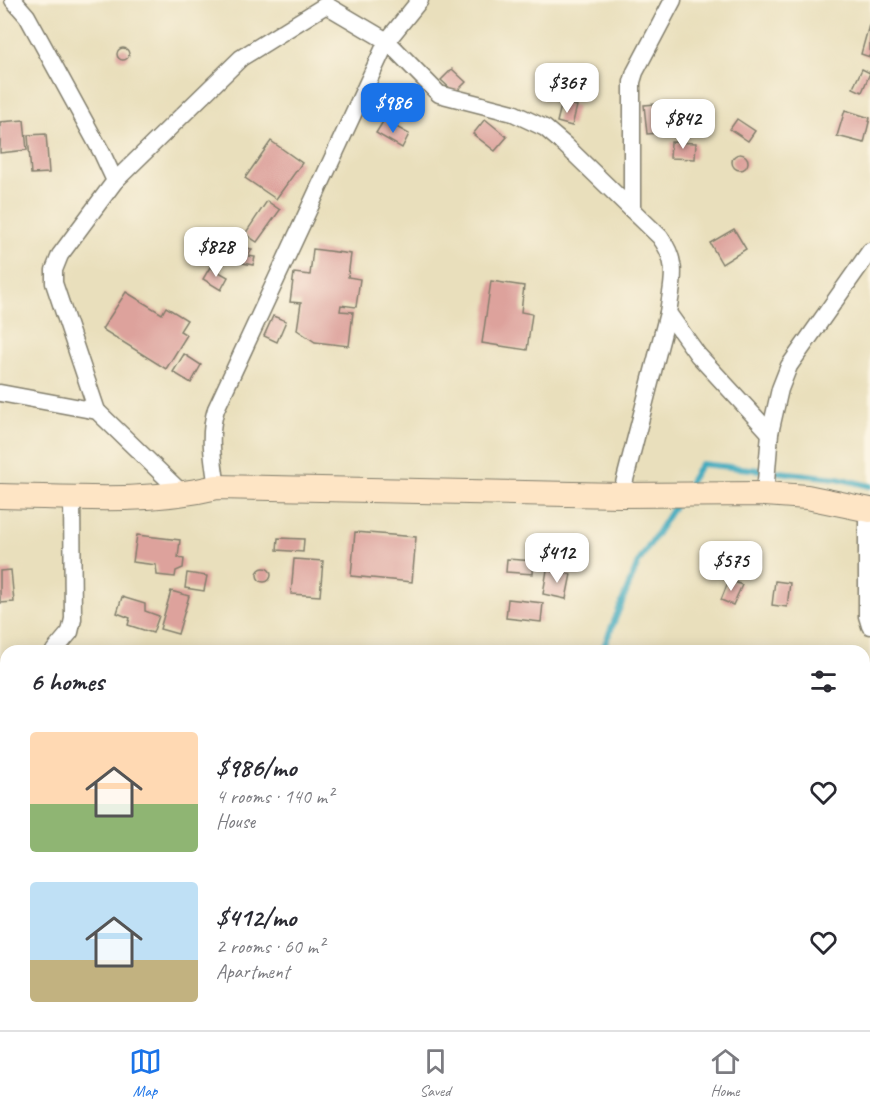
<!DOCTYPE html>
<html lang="en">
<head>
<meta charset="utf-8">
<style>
	:root { --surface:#fff; --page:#f2f2f3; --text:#2b2b33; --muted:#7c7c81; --line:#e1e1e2; --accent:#1a73e8 }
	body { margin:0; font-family:Caveat,sans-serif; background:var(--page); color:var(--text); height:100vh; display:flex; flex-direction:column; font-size:22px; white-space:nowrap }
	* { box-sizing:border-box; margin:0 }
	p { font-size:20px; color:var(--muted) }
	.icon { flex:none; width:33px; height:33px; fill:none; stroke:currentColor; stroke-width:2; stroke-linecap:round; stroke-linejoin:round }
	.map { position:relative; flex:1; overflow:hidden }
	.details { position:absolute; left:0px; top:645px; width:870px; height:386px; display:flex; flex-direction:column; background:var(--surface); border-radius:18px 18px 0 0; box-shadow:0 3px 15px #0003 }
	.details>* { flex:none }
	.price { position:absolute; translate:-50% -51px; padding:0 14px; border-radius:12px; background:#fff; color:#222; font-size:20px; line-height:39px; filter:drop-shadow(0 2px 3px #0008) }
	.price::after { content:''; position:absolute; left:50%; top:36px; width:18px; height:14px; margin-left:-9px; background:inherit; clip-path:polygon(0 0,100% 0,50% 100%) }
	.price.on { background:var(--accent); color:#fff }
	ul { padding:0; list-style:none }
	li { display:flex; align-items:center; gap:18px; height:150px; padding:0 30px }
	li span { display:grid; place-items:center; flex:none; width:168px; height:120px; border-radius:6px; color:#555 }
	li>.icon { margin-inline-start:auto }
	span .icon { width:72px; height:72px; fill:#fffc; stroke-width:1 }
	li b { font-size:26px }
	h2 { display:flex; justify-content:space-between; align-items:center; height:72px; padding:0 30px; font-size:26px }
	.dock { display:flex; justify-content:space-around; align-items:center; height:84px; border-top:2px solid var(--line); background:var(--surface); font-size:16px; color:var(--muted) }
	.dock a { display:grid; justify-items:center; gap:3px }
	.dock .on { color:var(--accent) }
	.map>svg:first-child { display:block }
</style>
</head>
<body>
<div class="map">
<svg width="870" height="1030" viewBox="0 0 870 1030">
	<rect width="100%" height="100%" fill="#fcf5e5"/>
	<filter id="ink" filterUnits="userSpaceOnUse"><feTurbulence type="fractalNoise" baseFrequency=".0167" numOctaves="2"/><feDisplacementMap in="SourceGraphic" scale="12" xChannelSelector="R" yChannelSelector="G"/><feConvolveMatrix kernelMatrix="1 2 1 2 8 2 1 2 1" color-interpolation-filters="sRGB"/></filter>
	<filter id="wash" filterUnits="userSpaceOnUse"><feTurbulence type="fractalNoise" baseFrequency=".008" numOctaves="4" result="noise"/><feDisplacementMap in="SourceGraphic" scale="24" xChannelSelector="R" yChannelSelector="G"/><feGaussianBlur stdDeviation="1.35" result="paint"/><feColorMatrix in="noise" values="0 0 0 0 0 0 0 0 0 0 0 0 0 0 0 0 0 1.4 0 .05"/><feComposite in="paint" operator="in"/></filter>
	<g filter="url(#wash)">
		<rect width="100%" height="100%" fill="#e9dfbc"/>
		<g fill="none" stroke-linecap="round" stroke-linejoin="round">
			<g stroke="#3da9bd" stroke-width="6">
				<polyline points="686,488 701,464 837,478 870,486"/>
				<polyline points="602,651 638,563 677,502"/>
				<polyline points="454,1030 457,1024"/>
			</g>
		</g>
		<g id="blocks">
			<g fill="#dda29c">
				<polygon points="869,25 870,25 870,57 861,54"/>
				<circle cx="123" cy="54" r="6"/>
				<polygon points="452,69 466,82 455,93 441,80"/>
				<polygon points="862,69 870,73 862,92 853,88"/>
				<polygon points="562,102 577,106 572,126 557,122"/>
				<polygon points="669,103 671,132 647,134 644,105"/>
				<polygon points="845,110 870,118 864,143 837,136"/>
				<polygon points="485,119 507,137 495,151 473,134"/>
				<polygon points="737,119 755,131 748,141 730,129"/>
				<polygon points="24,120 27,150 0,153 0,122"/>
				<polygon points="384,120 409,134 402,148 376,133"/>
				<polygon points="46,134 49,173 31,174 28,135"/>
				<polygon points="271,141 302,163 276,199 245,178"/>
				<polygon points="671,142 696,143 695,159 670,158"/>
				<circle cx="740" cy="162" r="8"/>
				<polygon points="267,201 280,210 257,242 245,234"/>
				<polygon points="734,229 746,249 722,264 710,243"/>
				<polygon points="236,246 252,249 248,256 255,257 253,265 233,261"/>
				<polygon points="313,249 351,254 348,277 360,279 356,307 341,305 340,311 353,312 349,346 315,342 297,330 301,303 290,302 294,273 310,275"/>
				<polygon points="210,267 228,277 221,290 203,279"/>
				<polygon points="491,281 524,286 521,312 532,314 527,350 482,343"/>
				<polygon points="126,292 162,314 166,307 187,320 180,331 187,335 166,369 102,329"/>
				<polygon points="273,316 286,321 277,342 264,336"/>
				<polygon points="184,354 201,365 191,383 173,372"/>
				<polygon points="355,532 416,537 412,582 351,576"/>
				<polygon points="137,535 180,540 178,558 184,559 183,568 176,571 175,577 157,575 156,565 133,562"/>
				<polygon points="278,538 304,539 303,552 277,550"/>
				<polygon points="294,559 323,561 320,596 291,594"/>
				<polygon points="507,559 534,561 533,574 506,572"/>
				<circle cx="264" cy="575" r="7"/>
				<polygon points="11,570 14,602 0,603 0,571"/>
				<polygon points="547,570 571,574 566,599 543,594"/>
				<polygon points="187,573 207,576 204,591 185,588"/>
				<polygon points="729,580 742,585 733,605 721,600"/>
				<polygon points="775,581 790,583 787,607 772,605"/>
				<polygon points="171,591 189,596 178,634 160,629"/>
				<polygon points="122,597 145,604 145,611 159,616 153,633 128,625 130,618 117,613"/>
				<polygon points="508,599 543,603 541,622 506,618"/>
				<polygon points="864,724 870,725 870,755 864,754"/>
				<polygon points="169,1024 191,1024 193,1030 168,1030"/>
			</g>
		</g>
	</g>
	<g filter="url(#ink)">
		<use href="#blocks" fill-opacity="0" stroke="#827e6c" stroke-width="1.5"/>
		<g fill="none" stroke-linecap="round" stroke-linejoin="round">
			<g stroke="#827e6c" stroke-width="19">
				<g id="street">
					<polyline points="13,0 27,16 102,153 115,181 60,255 54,270 54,283 97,411"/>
					<polyline points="115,181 241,58 326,5 387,41 420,0"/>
					<polyline points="632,210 632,82 635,72 673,0"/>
					<polyline points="0,393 97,411 184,495"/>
					<path d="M217,487C213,461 208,435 216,409L387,41L439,94L513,113L545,128L565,145L660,237C680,265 672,282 668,313L698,355L770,433"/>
					<polyline points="765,494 770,433 780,389 789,366 870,251"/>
					<polyline points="621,495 668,313"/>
					<polyline points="867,509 867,616 870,626"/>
					<polyline points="54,651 70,632 73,619 72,499"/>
					<polyline points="0,820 6,800"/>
					<polyline points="864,923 870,903"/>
					<polyline points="832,1030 834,1024"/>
				</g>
			</g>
			<g stroke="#827e6c" stroke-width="26">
				<path id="secondary" d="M0,496C72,497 146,504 217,487L621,495L765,494L807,497L870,510"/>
			</g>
			<use href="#street" stroke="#fff" stroke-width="16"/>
			<use href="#secondary" stroke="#fee5c5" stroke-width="24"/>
		</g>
	</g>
</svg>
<b class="price" style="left:567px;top:114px">$367</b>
<b class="price on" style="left:393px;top:134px">$986</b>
<b class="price" style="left:683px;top:150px">$842</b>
<b class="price" style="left:216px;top:278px">$828</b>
<b class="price" style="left:557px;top:584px">$412</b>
<b class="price" style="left:731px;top:592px">$575</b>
<section class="details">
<h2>6 homes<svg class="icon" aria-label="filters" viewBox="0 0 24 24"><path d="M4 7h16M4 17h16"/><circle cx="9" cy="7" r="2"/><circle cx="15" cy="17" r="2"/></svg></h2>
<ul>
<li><span style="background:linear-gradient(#ffd9b3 60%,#8fb573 0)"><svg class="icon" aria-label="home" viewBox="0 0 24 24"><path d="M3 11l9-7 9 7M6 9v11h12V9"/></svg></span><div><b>$986/mo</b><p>4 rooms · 140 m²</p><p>House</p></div><svg class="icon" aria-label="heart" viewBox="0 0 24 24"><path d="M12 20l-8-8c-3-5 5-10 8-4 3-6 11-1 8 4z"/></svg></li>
<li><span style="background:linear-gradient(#bfe0f5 65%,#c2b280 0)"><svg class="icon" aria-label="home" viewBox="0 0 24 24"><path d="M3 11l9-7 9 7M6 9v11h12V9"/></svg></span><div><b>$412/mo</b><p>2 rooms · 60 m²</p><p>Apartment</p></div><svg class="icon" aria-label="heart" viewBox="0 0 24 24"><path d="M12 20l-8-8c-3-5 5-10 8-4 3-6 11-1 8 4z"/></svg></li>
</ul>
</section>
</div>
<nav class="dock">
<a class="on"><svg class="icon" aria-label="map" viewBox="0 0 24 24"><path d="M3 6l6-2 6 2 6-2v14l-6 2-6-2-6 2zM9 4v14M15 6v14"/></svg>Map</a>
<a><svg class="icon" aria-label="saved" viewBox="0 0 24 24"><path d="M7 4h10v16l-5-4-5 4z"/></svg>Saved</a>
<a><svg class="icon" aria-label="home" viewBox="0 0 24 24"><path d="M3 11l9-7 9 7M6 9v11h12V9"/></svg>Home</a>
</nav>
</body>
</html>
